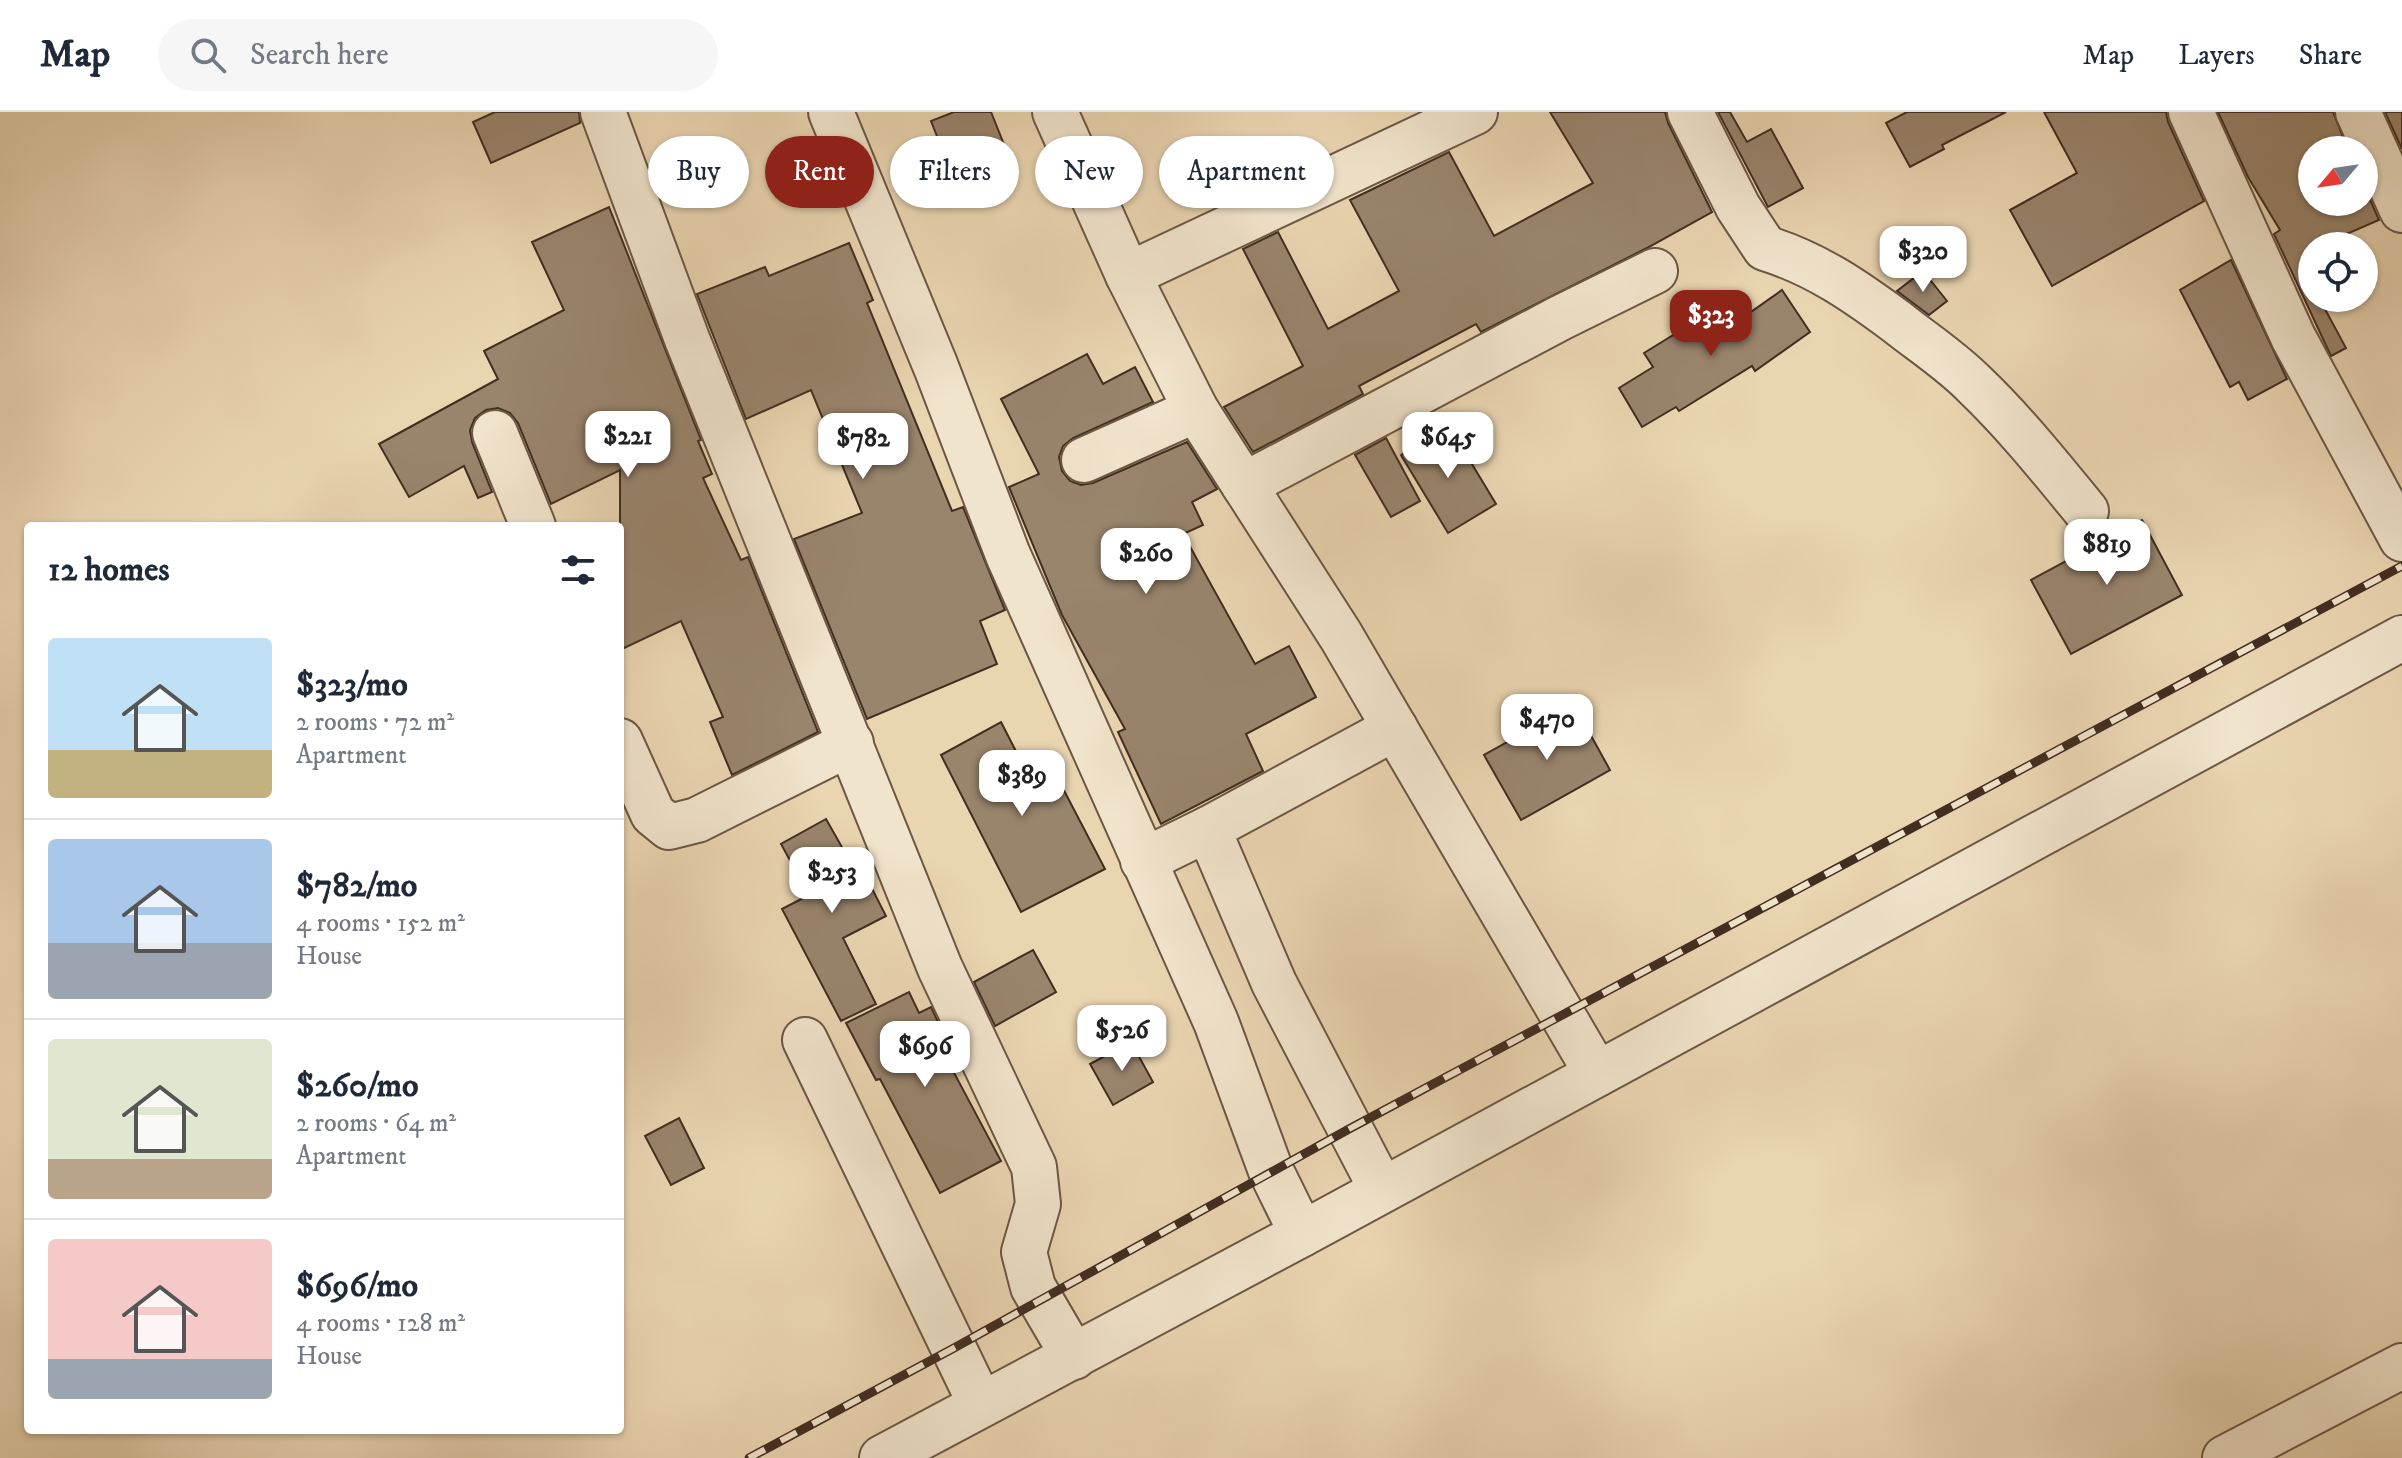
<!DOCTYPE html>
<html lang="en">
<head>
<meta charset="utf-8">
<style>
	:root { --surface:#fff; --page:#f6f6f7; --text:#1f2937; --muted:#747a83; --line:#e0e1e3; --accent:#8f2418 }
	body { margin:0; font-family:"IM FELL DW Pica",serif; background:var(--page); color:var(--text); height:100vh; display:flex; flex-direction:column; font-size:30px; white-space:nowrap }
	* { box-sizing:border-box; margin:0 }
	p { font-size:26px; color:var(--muted) }
	.icon { flex:none; width:44px; height:44px; fill:none; stroke:currentColor; stroke-width:2; stroke-linecap:round; stroke-linejoin:round }
	.map { position:relative; flex:1; overflow:hidden }
	.sheet { position:absolute; left:24px; top:410px; width:600px; height:912px; display:flex; flex-direction:column; background:var(--surface); border-radius:8px; box-shadow:0 2px 6px #0004 }
	.sheet>* { flex:none }
	.banner { position:absolute; left:648px; top:24px; width:760px; height:72px; display:flex; gap:16px }
	.needle { width:52px; rotate:241deg }
	.tools { position:absolute; left:2298px; top:24px; display:grid; gap:16px }
	.tools a { display:grid; place-items:center; width:80px; height:80px; border-radius:50%; background:var(--surface); box-shadow:0 2px 6px #0004; font-size:40px }
	.price { position:absolute; translate:-50% -68px; padding:0 18px; border-radius:16px; background:#fff; color:#222; font-size:26px; line-height:52px; filter:drop-shadow(0 2px 4px #0008) }
	.price::after { content:''; position:absolute; left:50%; top:48px; width:24px; height:18px; margin-left:-12px; background:inherit; clip-path:polygon(0 0,100% 0,50% 100%) }
	.price.active { background:var(--accent); color:#fff }
	ul { padding:0; list-style:none }
	li { display:flex; align-items:center; gap:24px; height:200px; padding:0 24px }
	li+li { border-top:2px solid var(--line) }
	li span { display:grid; place-items:center; flex:none; width:224px; height:160px; border-radius:8px; color:#555 }
	li>.icon { margin-inline-start:auto }
	span .icon { width:96px; height:96px; fill:#fffc; stroke-width:1 }
	li b { font-size:34px }
	h2 { display:flex; justify-content:space-between; align-items:center; height:96px; padding:0 24px; font-size:34px }
	.pill { padding:0 28px; border-radius:36px; background:var(--surface); box-shadow:0 2px 6px #0004; font-size:28px; line-height:72px }
	.pill.active { background:var(--accent); color:#fff }
	header { display:flex; align-items:center; gap:48px; box-sizing:border-box; height:112px; padding:0 40px; background:var(--surface); border-bottom:2px solid var(--line) }
	header strong { font-size:38px }
	nav { display:flex; gap:44px; margin-inline-start:auto; font-size:28px }
	.search { width:560px; height:72px; background:var(--page); display:flex; align-items:center; gap:20px; box-sizing:border-box; padding:0 28px; border-radius:44px; color:var(--muted); font-size:30px }
	.map>svg:first-child { display:block }
</style>
</head>
<body>
<header>
<strong>Map</strong>
<div class="search"><svg class="icon" aria-label="search" viewBox="0 0 24 24"><circle cx="10" cy="10" r="6"/><path d="M15 15l6 6"/></svg>Search here</div>
<nav><a>Map</a><a>Layers</a><a>Share</a></nav>
</header>
<div class="map">
<svg width="2402" height="1346" viewBox="0 0 2402 1346">
	<rect width="100%" height="100%" fill="#ead5b1"/>
	<filter id="stains"><feTurbulence type="fractalNoise" baseFrequency=".0025" numOctaves="4"/><feColorMatrix values="0 0 0 0 .2 0 0 0 0 .09 0 0 0 0 .02 0 0 0 .5 -.17"/></filter>
	<radialGradient id="worn" r=".72"><stop offset=".6" stop-color="#630" stop-opacity="0"/><stop offset="1" stop-color="#630" stop-opacity=".3"/></radialGradient>
	<g fill="#99846c" stroke="#422d21" stroke-width="2">
		<polygon points="495,0 579,0 580,11 491,51 473,10"/>
		<polygon points="954,0 991,0 1011,50 956,72 931,9"/>
		<polygon points="1550,0 1665,0 1668,11 1712,100 1647,136 1481,220 1476,212 1359,274 1363,282 1253,340 1224,295 1303,254 1243,137 1278,120 1328,217 1399,179 1350,88 1449,40 1494,124 1593,71"/>
		<polygon points="1718,0 1730,0 1747,30 1771,17 1803,76 1768,95"/>
		<polygon points="1907,0 2006,0 1942,33 1944,37 1910,55 1886,11"/>
		<polygon points="2044,0 2166,0 2168,10 2204,89 2052,174 2010,98 2077,61"/>
		<polygon points="2218,0 2333,0 2348,38 2312,38 2312,90 2364,90 2364,74 2379,108 2319,134 2312,134 2312,186 2319,186 2346,236 2331,244 2274,122 2280,118 2248,65"/>
		<polygon points="2385,0 2402,0 2402,37"/>
		<polygon points="609,95 701,328 698,329 712,362 703,366 741,448 748,445 818,620 732,663 710,610 723,605 681,509 620,538 620,358 551,392 518,311 510,301 498,296 486,298 475,306 470,318 472,330 492,380 478,386 464,354 409,385 379,332 498,267 484,239 564,198 532,130"/>
		<polygon points="849,131 873,188 867,191 952,399 963,395 1005,498 980,509 997,552 867,607 794,427 862,401 811,278 746,307 697,182 765,155 769,164"/>
		<polygon points="2231,148 2287,267 2248,288 2239,270 2230,275 2180,178"/>
		<polygon points="1923,159 1947,189 1929,203 1897,179"/>
		<polygon points="1782,178 1810,220 1755,259 1752,254 1679,299 1676,295 1642,315 1619,276 1653,255 1644,241 1706,203 1718,223"/>
		<polygon points="1087,242 1103,272 1135,255 1153,290 1073,326 1063,334 1059,345 1062,359 1070,369 1081,373 1093,371 1187,330 1217,377 1192,390 1203,413 1183,422 1255,552 1289,534 1316,585 1246,622 1263,659 1161,712 1118,620 1125,617 1062,503 1009,375 1039,362 1001,287"/>
		<polygon points="1449,314 1496,392 1448,421 1401,343"/>
		<polygon points="1386,326 1420,389 1391,405 1355,343"/>
		<polygon points="2142,408 2182,483 2071,542 2031,468"/>
		<polygon points="1574,593 1610,658 1521,708 1484,643"/>
		<polygon points="1001,610 1024,655 1046,644 1105,757 1021,800 941,643"/>
		<polygon points="826,707 856,760 862,757 886,804 843,826 876,892 841,909 782,797 809,783 781,732"/>
		<polygon points="1033,838 1056,880 995,914 974,870"/>
		<polygon points="909,880 919,901 931,895 951,938 944,942 1001,1049 940,1081 880,967 876,968 846,911"/>
		<polygon points="1131,930 1153,970 1113,993 1090,952"/>
		<polygon points="679,1006 704,1056 671,1073 645,1024"/>
	</g>
	<g fill="none" stroke-linecap="round" stroke-linejoin="round">
		<g stroke="#6c5745" stroke-width="48">
			<g id="minor">
				<polyline points="603,0 687,227 940,856 1034,1055 1038,1092 1024,1140 1033,1175 1074,1245"/>
				<polyline points="831,0 936,255 1008,443 1216,910 1271,1059 1302,1122"/>
				<polyline points="1055,0 1128,163 1196,298 1341,524 1597,962"/>
				<path d="M1690,0L1738,95L1765,136C1816,152 1854,178 1897,210C1922,230 1950,248 1973,271C2014,310 2050,355 2086,399"/>
				<polyline points="2191,0 2293,225 2402,427"/>
				<polyline points="2358,0 2402,98"/>
				<polyline points="1128,163 1475,0"/>
				<polyline points="495,321 533,414"/>
				<polyline points="1084,348 1196,298"/>
				<polyline points="1244,373 1560,206 1655,159"/>
				<polyline points="620,629 653,702 669,715 697,708 851,631"/>
				<polyline points="1143,749 1208,717"/>
				<polyline points="805,928 981,1293"/>
				<polyline points="1382,1078 1274,871 1208,717 1395,616"/>
				<polyline points="882,1346 1302,1122 2402,526"/>
				<polyline points="2225,1346 2402,1254"/>
			</g>
		</g>
		<use href="#minor" stroke="#f1e4cc" stroke-width="44"/>
		<g stroke="#422d21" stroke-width="9">
			<polyline id="rail" points="749,1346 954,1236 1349,1017 2402,454"/>
		</g>
		<use href="#rail" stroke="#f1e4cc" stroke-width="6" stroke-dasharray="18" stroke-linecap="butt"/>
	</g>
	<rect width="100%" height="100%" filter="url(#stains)"/>
	<rect width="100%" height="100%" fill="url(#worn)"/>
</svg>
<div class="tools">
<a><svg class="needle" viewBox="-14 -14 28 28"><path d="M0-13l5 13h-10z" fill="#e53935"/><path d="M0 13l5-13h-10z" fill="#747a83"/></svg></a>
<a><svg class="icon" aria-label="locate" viewBox="0 0 24 24"><circle cx="12" cy="12" r="6"/><path d="M12 2v4M12 18v4M2 12h4M18 12h4"/></svg></a>
</div>
<b class="price" style="left:1923px;top:182px">$320</b>
<b class="price active" style="left:1711px;top:246px">$323</b>
<b class="price" style="left:628px;top:367px">$221</b>
<b class="price" style="left:1448px;top:368px">$645</b>
<b class="price" style="left:863px;top:369px">$782</b>
<b class="price" style="left:2107px;top:475px">$819</b>
<b class="price" style="left:1146px;top:484px">$260</b>
<b class="price" style="left:1547px;top:650px">$470</b>
<b class="price" style="left:1022px;top:706px">$389</b>
<b class="price" style="left:832px;top:803px">$253</b>
<b class="price" style="left:1122px;top:961px">$526</b>
<b class="price" style="left:925px;top:977px">$696</b>
<div class="banner">
<a class="pill">Buy</a>
<a class="pill active">Rent</a>
<a class="pill">Filters</a>
<a class="pill">New</a>
<a class="pill">Apartment</a>
</div>
<section class="sheet">
<h2>12 homes<svg class="icon" aria-label="filters" viewBox="0 0 24 24"><path d="M4 7h16M4 17h16"/><circle cx="9" cy="7" r="2"/><circle cx="15" cy="17" r="2"/></svg></h2>
<ul>
<li><span style="background:linear-gradient(#bfe0f5 70%,#c2b280 0)"><svg class="icon" aria-label="home" viewBox="0 0 24 24"><path d="M3 11l9-7 9 7M6 9v11h12V9"/></svg></span><div><b>$323/mo</b><p>2 rooms · 72 m²</p><p>Apartment</p></div></li>
<li><span style="background:linear-gradient(#a9c7e8 65%,#9aa5b1 0)"><svg class="icon" aria-label="home" viewBox="0 0 24 24"><path d="M3 11l9-7 9 7M6 9v11h12V9"/></svg></span><div><b>$782/mo</b><p>4 rooms · 152 m²</p><p>House</p></div></li>
<li><span style="background:linear-gradient(#dfe7d0 75%,#b9a48a 0)"><svg class="icon" aria-label="home" viewBox="0 0 24 24"><path d="M3 11l9-7 9 7M6 9v11h12V9"/></svg></span><div><b>$260/mo</b><p>2 rooms · 64 m²</p><p>Apartment</p></div></li>
<li><span style="background:linear-gradient(#f6c9c9 75%,#9aa5b1 0)"><svg class="icon" aria-label="home" viewBox="0 0 24 24"><path d="M3 11l9-7 9 7M6 9v11h12V9"/></svg></span><div><b>$696/mo</b><p>4 rooms · 128 m²</p><p>House</p></div></li>
</ul>
</section>
</div>
</body>
</html>
